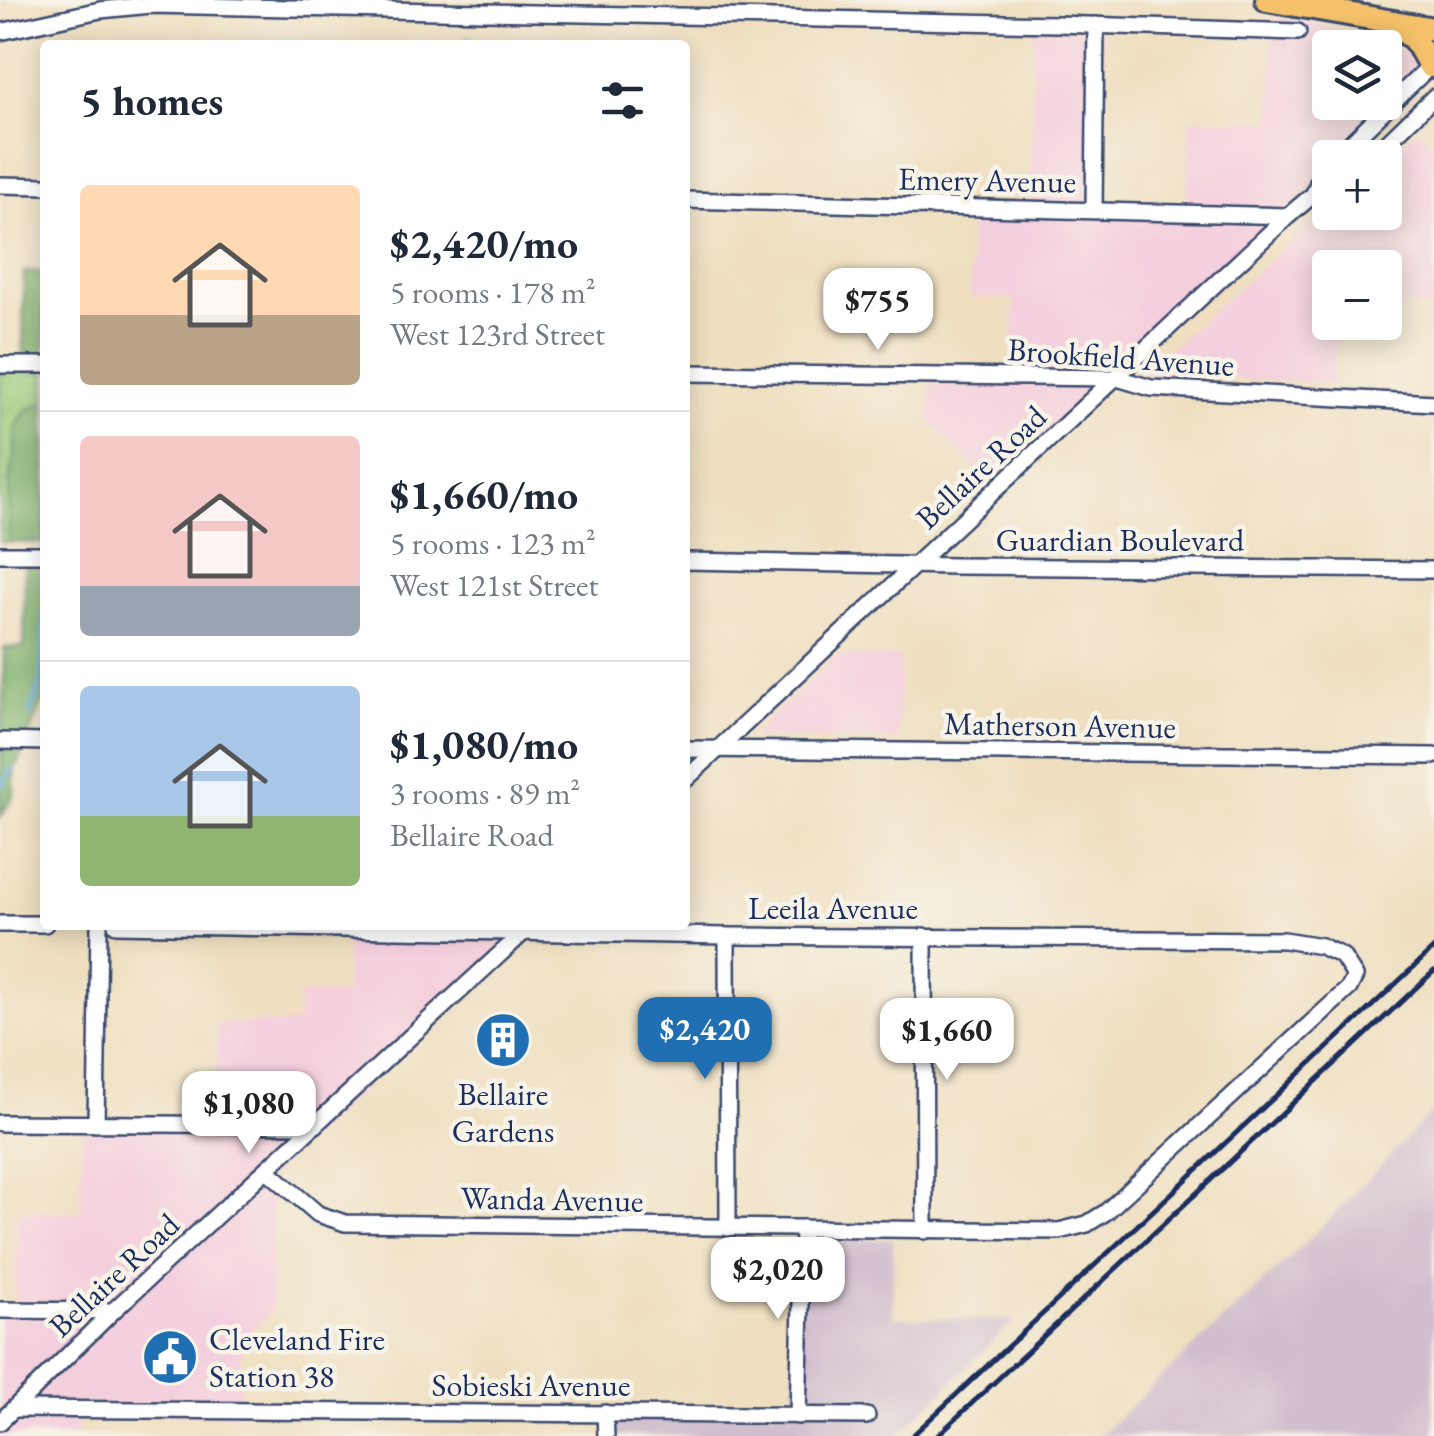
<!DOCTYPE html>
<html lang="en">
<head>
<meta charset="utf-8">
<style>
	:root { --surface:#fff; --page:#f6f6f7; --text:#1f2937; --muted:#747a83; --line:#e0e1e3; --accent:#1f6fb2 }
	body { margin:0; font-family:"EB Garamond",serif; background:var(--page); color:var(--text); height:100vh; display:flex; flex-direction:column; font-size:38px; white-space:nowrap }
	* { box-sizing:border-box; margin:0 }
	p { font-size:32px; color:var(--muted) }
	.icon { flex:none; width:55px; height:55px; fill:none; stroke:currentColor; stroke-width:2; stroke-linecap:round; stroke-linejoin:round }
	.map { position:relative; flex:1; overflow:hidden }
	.details { position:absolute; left:40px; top:40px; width:650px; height:890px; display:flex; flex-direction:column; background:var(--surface); border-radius:10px; box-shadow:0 5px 25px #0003 }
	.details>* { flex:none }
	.controls { position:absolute; left:1312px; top:30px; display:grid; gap:20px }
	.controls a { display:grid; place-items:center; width:90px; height:90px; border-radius:10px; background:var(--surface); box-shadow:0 5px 25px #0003; font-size:50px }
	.price { position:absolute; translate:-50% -85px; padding:0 22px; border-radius:20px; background:#fff; color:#222; font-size:32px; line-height:65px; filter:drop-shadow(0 2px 5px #0008) }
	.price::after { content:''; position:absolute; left:50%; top:60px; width:30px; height:22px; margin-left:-15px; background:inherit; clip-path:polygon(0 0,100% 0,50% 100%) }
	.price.current { background:var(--accent); color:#fff }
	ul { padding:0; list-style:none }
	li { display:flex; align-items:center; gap:30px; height:250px; padding:0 40px }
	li+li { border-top:2px solid var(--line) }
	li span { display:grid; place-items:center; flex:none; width:280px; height:200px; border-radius:10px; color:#555 }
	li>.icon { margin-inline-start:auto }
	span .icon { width:120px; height:120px; fill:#fffc; stroke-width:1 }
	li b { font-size:42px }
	h2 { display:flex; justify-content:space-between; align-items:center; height:120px; padding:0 40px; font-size:42px }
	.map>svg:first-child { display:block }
</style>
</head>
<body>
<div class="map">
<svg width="1434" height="1436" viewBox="0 0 1434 1436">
	<rect width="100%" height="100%" fill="#f7f3e8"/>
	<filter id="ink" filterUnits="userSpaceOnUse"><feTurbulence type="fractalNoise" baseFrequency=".01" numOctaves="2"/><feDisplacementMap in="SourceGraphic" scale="20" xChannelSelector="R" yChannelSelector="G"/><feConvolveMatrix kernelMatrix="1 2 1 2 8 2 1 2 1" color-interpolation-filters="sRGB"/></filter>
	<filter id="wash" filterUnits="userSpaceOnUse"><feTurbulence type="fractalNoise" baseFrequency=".0048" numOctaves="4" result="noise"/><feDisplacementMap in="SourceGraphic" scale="40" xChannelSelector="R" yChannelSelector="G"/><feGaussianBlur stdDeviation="2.25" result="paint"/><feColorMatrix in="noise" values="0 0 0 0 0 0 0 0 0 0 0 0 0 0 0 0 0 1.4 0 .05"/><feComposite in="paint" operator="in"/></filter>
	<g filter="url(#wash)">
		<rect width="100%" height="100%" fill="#efdfc0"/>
		<g fill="#f4cfdd" fill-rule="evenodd">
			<path d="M1273,17L1300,18L1434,61V74L991,483L930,422L931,383H1012L1014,299L970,298V211L1030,212L1033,29L1103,31L1099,205L1186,208L1189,119L1272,121ZM1330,48H1385V102H1330Z"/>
			<polygon points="1417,129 1434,146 1434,308 1385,306 1385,268 1330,268 1330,322 1336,323 1333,383 1139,375 1330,207 1330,212 1385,212 1385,158"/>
			<polygon points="836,656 900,656 898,740 749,737"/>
			<polygon points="542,925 267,1178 272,1183 272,1311 241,1340 241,1414 78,1414 78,1436 0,1436 0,1305 15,1305 17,1212 80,1212 82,1120 215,1122 217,1023 297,1024 299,994 345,995 346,926"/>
		</g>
		<g fill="#d0bdcd">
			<polygon points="1434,1110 1434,1436 1099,1436 1318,1231"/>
			<polygon points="795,1239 893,1239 893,1318 1015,1320 897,1436 611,1436 611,1409 794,1411"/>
		</g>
		<polygon fill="#9dcc7b" stroke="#5c7e6c" stroke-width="2.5" points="0,372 45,372 45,543 0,542"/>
		<g fill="#7eb06b" stroke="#4c7064" stroke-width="2.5">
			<polygon points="24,272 45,272 45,354 23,353"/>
			<polygon points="45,402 45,543 8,542 9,481 15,453 15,427 27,410"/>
			<polygon points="25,561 45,561 45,697 14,771 14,795 0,817 4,648 24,647"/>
		</g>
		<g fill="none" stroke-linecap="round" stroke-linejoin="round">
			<g stroke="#60abd8" stroke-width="5">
				<polyline points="468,38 468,45"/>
				<polyline points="30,714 41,680 45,604"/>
				<polyline points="0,787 13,768"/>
			</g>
		</g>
	</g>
	<g filter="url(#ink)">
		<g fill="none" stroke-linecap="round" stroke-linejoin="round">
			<g stroke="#3b496d" stroke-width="20">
				<g id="minor">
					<polyline points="0,32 100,10 151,5 1057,24 1298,32"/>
					<polyline points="1335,158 1434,62"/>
					<polyline points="1371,158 1434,97"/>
					<polyline points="0,185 45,186"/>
					<polyline points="1314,194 1322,171 1330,162"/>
					<polyline points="685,200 1288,216"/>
					<polyline points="1094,210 1096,25"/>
					<polyline points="0,365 45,365"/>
					<polyline points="685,373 1117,378 1151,388 1434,403"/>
					<polyline points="0,554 45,554"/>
					<polyline points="685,561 956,566 1434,570"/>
					<polyline points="0,741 45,742"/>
					<polyline points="685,749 1434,756"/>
					<polyline points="685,780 1288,216 1314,194 1330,187"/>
					<polyline points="0,924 45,924"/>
					<polyline points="116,925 727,936 1284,940 1321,946 1342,956 1355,976 1349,988 1106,1212 1087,1224 1059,1231 345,1223 318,1214 267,1170"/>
					<polyline points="727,936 728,1228"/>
					<polyline points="924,936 925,1231"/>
					<polyline points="0,1123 316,1125"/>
					<polyline points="96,1124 99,925"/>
					<polyline points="0,1310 113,1311"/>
					<polyline points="14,1409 867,1416"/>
					<polyline points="605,1413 606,1436"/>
					<polyline points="798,1416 803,1228"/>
					<polyline points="0,1422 113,1311 525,931"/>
				</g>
			</g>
			<g stroke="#3b496d" stroke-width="28">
				<g id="highway">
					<polyline points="1267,0 1434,29"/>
					<path d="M1395,28C1417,36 1419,47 1430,66"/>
				</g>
			</g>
			<use href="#minor" stroke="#fff" stroke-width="15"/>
			<use href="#highway" stroke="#f5c16b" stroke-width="22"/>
			<g stroke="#1b2f5e" stroke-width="5">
				<polyline points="912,1436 1434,948"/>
				<polyline points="937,1436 1434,971"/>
			</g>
		</g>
	</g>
	<defs>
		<g id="building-disc" transform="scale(2.875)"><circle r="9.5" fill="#1f6fb2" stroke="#f7f3e8"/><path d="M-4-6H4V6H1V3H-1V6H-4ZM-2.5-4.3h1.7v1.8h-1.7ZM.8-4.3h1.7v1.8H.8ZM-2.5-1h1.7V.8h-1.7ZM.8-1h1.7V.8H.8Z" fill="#fff"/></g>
		<g id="civic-disc" transform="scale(2.875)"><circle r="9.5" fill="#1f6fb2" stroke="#f7f3e8"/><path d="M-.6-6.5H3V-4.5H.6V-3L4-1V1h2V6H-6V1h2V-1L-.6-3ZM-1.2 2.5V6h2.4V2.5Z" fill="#fff"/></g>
	</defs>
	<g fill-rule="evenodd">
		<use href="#building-disc" x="503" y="1040"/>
		<use href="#civic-disc" x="170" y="1357"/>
	</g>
	<g text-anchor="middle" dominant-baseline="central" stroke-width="9" stroke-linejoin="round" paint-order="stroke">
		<g font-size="32" fill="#1b2f5e" stroke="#f7f3e8">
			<text transform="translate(987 180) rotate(1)">Emery Avenue</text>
			<text transform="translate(1121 357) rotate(4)">Brookfield Avenue</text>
			<text transform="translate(981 467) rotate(-43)">Bellaire Road</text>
			<text x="1120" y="540">Guardian Boulevard</text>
			<text transform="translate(1060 725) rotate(1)">Matherson Avenue</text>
			<text x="833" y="908">Leeila Avenue</text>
			<text transform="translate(552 1199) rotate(1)">Wanda Avenue</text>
			<text transform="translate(114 1275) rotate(-43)">Bellaire Road</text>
			<text x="531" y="1385">Sobieski Avenue</text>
		</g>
		<g font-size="32" fill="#1b2f5e" stroke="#f7f3e8">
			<text x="503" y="1094">Bellaire<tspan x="503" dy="37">Gardens</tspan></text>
			<text x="209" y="1339" text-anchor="start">Cleveland Fire<tspan x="209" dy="37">Station 38</tspan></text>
		</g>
	</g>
</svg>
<div class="controls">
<a><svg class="icon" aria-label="layers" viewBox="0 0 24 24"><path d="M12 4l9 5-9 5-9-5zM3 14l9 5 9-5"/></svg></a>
<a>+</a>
<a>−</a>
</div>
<b class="price" style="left:878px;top:353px">$755</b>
<b class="price current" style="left:705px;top:1082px">$2,420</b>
<b class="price" style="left:947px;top:1083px">$1,660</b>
<b class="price" style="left:249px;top:1156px">$1,080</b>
<b class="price" style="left:778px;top:1322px">$2,020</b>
<section class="details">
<h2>5 homes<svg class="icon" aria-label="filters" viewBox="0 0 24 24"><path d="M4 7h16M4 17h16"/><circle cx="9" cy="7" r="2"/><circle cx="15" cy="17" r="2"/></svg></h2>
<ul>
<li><span style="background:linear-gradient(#ffd9b3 65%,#b9a48a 0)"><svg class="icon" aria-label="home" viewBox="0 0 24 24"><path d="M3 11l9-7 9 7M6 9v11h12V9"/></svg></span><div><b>$2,420/mo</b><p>5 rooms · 178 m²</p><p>West 123rd Street</p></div></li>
<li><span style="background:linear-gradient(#f6c9c9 75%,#9aa5b1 0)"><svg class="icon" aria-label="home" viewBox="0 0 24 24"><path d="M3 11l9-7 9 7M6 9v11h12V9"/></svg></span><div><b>$1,660/mo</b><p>5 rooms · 123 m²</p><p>West 121st Street</p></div></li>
<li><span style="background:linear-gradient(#a9c7e8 65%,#8fb573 0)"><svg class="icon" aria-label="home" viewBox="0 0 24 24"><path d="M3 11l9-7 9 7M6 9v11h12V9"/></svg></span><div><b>$1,080/mo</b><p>3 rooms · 89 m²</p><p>Bellaire Road</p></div></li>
</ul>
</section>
</div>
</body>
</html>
